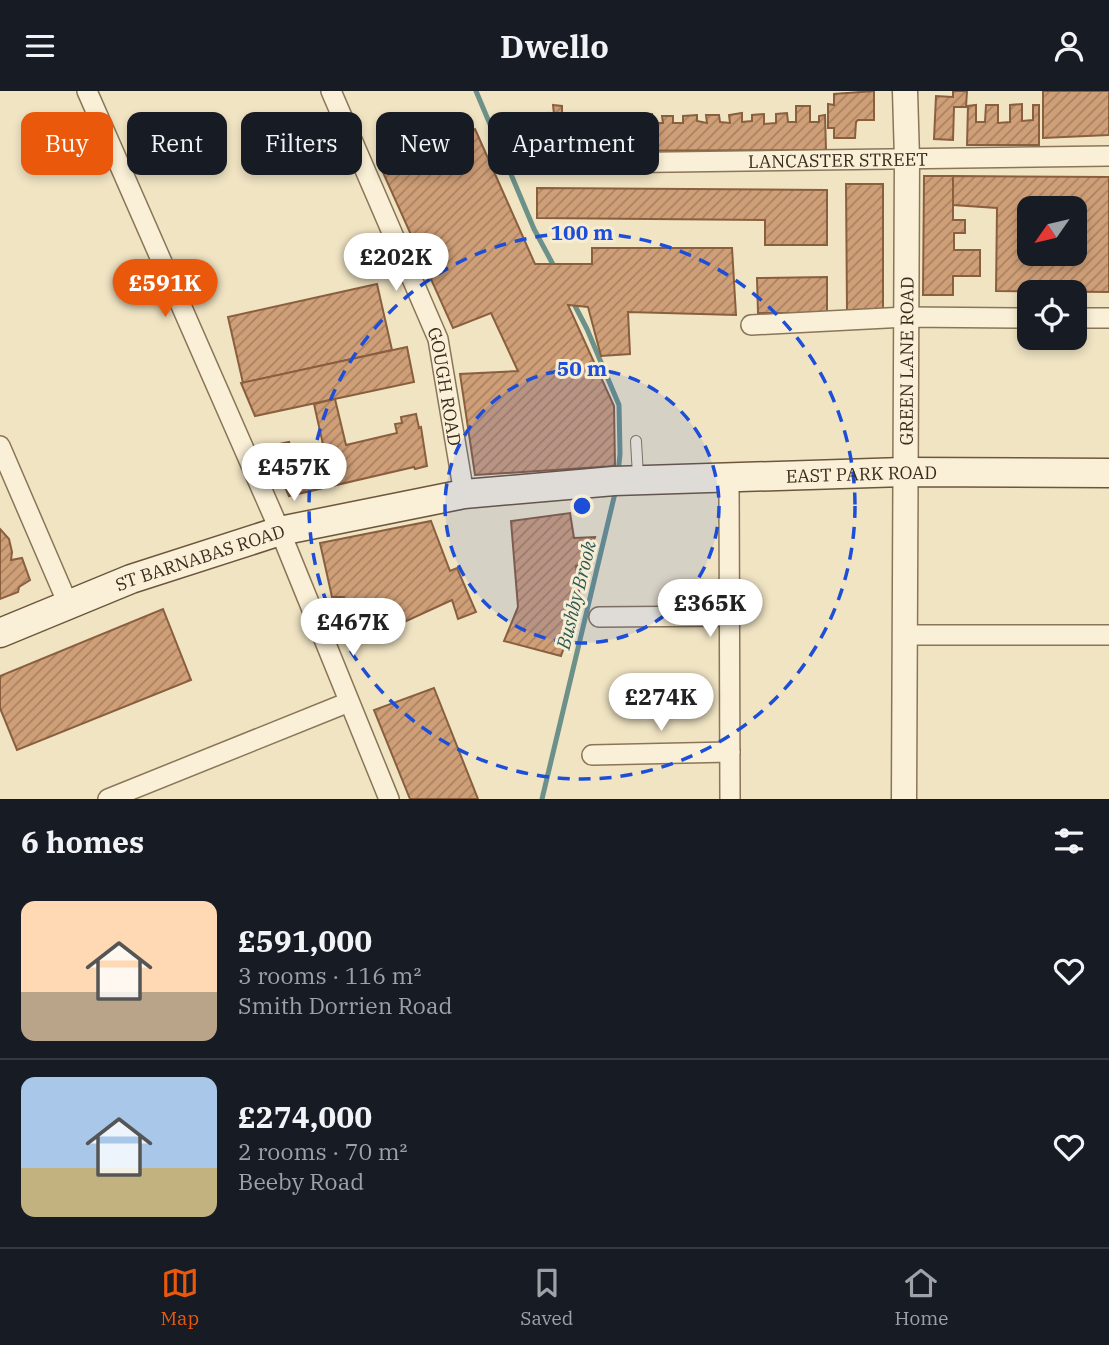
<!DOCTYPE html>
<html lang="en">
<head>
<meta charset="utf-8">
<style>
	:root { --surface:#171b24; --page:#20242c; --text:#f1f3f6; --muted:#9ea1a6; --line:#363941; --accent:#ea580c }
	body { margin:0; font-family:"IBM Plex Serif",serif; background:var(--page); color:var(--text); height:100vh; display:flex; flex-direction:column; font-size:26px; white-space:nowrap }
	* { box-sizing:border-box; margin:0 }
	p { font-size:23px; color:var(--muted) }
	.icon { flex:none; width:38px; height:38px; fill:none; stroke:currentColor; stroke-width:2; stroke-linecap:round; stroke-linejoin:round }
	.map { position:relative; height:708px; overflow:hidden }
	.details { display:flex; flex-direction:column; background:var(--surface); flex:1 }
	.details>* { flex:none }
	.top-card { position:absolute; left:21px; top:21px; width:700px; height:63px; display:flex; gap:14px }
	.needle { width:46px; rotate:236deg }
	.buttons { position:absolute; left:1017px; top:105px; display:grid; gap:14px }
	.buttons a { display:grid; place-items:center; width:70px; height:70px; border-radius:14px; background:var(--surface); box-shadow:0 4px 10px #0003; font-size:35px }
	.price { position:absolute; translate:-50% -60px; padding:0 16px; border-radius:24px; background:#fff; color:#222; font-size:23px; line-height:46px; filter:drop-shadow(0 2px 4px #0008) }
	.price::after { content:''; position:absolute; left:50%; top:42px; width:21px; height:16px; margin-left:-10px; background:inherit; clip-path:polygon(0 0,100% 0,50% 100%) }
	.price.current { background:var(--accent); color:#fff }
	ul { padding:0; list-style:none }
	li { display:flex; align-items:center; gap:21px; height:175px; padding:0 21px }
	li+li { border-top:2px solid var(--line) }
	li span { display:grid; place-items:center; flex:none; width:196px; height:140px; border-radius:14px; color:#555 }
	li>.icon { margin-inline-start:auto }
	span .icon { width:84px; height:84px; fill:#fffc; stroke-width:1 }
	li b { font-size:30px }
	h2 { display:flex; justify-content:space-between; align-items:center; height:84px; padding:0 21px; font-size:30px }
	.chip { padding:0 24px; border-radius:14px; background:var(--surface); box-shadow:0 4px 10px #0003; font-size:24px; line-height:63px }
	.chip.current { background:var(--accent); color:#fff }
	header { display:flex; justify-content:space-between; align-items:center; height:91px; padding:0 21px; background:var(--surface); font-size:32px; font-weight:800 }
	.tab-bar { display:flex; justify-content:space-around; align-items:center; height:98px; border-top:2px solid var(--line); background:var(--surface); font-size:19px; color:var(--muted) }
	.tab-bar a { display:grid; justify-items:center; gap:4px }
	.tab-bar .current { color:var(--accent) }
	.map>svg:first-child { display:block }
</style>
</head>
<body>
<header><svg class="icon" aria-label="menu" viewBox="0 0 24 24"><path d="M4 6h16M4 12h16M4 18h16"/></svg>Dwello<svg class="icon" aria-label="person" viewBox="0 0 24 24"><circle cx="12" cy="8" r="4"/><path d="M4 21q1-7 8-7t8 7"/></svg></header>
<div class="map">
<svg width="1109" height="708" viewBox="0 0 1109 708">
	<defs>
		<pattern id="building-hatch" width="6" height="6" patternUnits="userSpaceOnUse" patternTransform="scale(1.75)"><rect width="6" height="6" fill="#cf9f78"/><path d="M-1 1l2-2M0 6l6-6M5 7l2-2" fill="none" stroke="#a98262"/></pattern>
	</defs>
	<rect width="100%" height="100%" fill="#f0e4c3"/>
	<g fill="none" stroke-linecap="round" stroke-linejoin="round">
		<g stroke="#6c9189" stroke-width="5">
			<polyline points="476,0 534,138 556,179"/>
			<polyline points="572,209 587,238 619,314 620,363 618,382"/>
			<polyline points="542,708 616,398"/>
		</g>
	</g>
	<g fill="url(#building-hatch)" stroke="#8a5f3e" stroke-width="2" fill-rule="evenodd">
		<polygon points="874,0 874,29 858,29 856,31 855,47 834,47 834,37 828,37 828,13 834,14 834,3"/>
		<polygon points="953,0 967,0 966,16 954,16 953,49 934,48 936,5 953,6"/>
		<polygon points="1043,0 1109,0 1109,44 1043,47"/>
		<polygon points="1022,13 1022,30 1033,29 1033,14 1039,14 1039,54 967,54 968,15 976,14 976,31 985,31 986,14 998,14 998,32 1010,31 1010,14"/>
		<polygon points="553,14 562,15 562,33 569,34 570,24 583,24 585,32 593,32 594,24 606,24 606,33 615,33 616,24 627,25 628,33 639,33 639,24 652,23 652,32 663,32 662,25 673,25 673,32 683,32 683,25 697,24 697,30 707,32 706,24 719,24 720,31 730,32 729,24 742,22 742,31 752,30 752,24 764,23 764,33 776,32 776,23 787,22 788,31 796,31 796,15 810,15 810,31 819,31 819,25 825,24 826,59 508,60 499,35 519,35 519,25 528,25 529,32 535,31 536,23 542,24 543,32 549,32 549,22 554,23"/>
		<polygon points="475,38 535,173 592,173 592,157 732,157 736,224 628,221 630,263 601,265 588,216 568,214 614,315 615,375 475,384 460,283 518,280 491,222 453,237 381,77"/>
		<polygon points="924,85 953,85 953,129 965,129 965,142 954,142 954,159 980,159 980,185 953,185 953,204 923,204"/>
		<path d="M953,85L1109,86V201L996,200L997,117L953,114ZM1029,117H1074V163H1029Z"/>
		<polygon points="846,93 883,93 883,221 847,221"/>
		<polygon points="537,97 827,99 827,154 765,154 765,129 537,127"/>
		<polygon points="827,186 827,222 758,222 757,187"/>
		<polygon points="377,193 392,259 243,292 228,226"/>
		<polygon points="407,256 414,291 255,325 241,292"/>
		<polygon points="335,308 346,354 397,342 395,333 402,332 401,326 416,323 419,337 421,336 427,375 415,378 414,376 289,405 273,369 276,369 271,360 277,358 275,354 289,351 294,365 324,358 314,313"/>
		<polygon points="570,422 574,447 595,446 586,472 576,475 580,508 561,565 504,550 518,516 511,430"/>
		<polygon points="431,430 450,480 457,477 476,521 458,528 452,509 352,555 336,524 347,518 344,506 332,506 320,452"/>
		<polygon points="0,438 9,448 12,461 11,469 22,467 30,489 19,496 18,501 0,508"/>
		<polygon points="163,518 191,589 17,659 0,617 0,585"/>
		<polygon points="434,597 478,708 410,708 374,619"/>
	</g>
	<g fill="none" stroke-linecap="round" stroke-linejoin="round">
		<g stroke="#8a7559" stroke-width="12">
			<polyline id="service" points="636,350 638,385"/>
		</g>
		<g stroke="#8a7559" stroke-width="22">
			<g id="minor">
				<polyline points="87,0 280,440 389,708"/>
				<path id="s1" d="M331,0L438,248L464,403"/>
				<path id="s2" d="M525,73L1109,65"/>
				<polyline points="1074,227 1109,227"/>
				<polyline points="751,234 906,226 1029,227"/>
				<polyline points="0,355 68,513"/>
				<polyline points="729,387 730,708"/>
				<polyline points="599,526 730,525"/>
				<polyline points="904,544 1109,544"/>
				<polyline points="592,664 730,661"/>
				<polyline points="108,708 349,611"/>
			</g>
		</g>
		<g stroke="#8a7559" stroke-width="27">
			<g id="tertiary">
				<path id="s3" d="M904,708L907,68L905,0"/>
			</g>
		</g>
		<g stroke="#6c563c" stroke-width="31">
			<g id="secondary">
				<path id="s4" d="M0,542L131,488L280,440L464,403L614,390L904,381L1109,382"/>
			</g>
		</g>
		<use href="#service" stroke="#faf0d7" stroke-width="10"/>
		<use href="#minor" stroke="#faf0d7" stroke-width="19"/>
		<use href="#tertiary" stroke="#faf0d7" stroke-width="24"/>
		<use href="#secondary" stroke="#faf0d7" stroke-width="28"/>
	</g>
	<circle cx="582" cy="415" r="137" fill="#1d4ed8" fill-opacity=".12"/>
	<g fill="none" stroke="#1d4ed8" stroke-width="3.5" stroke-dasharray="12 9">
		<circle cx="582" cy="415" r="137"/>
		<circle cx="582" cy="415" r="273"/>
	</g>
	<g text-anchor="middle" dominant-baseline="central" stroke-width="6" stroke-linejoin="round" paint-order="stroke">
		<g font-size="18" fill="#3a2c1e" stroke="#f7edd3">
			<text stroke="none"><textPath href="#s2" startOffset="313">LANCASTER STREET</textPath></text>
			<text stroke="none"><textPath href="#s3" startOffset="438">GREEN LANE ROAD</textPath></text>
			<text stroke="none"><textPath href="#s1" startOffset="318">GOUGH ROAD</textPath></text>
			<text stroke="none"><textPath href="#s4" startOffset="884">EAST PARK ROAD</textPath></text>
			<text stroke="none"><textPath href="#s4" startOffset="214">ST BARNABAS ROAD</textPath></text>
		</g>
		<g font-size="19" font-style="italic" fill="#2c5a59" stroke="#f7edd3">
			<text transform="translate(576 504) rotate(-76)">Bushby Brook</text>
		</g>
	</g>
	<circle cx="582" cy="415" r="10" fill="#1d4ed8" stroke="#f7edd3" stroke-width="3.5"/>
	<g font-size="21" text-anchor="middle" font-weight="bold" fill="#1d4ed8" stroke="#f7edd3" stroke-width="6" stroke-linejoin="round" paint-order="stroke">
		<text x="582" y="149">100 m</text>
		<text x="582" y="285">50 m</text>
	</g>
</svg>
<div class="buttons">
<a><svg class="needle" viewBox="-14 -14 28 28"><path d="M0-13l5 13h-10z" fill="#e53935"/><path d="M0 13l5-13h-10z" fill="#9ea1a6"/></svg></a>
<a><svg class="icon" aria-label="locate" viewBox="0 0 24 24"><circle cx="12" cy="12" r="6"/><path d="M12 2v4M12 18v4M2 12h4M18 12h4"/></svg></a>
</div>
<b class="price" style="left:396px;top:202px">£202K</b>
<b class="price current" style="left:165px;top:228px">£591K</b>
<b class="price" style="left:294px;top:412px">£457K</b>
<b class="price" style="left:710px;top:548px">£365K</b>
<b class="price" style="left:353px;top:567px">£467K</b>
<b class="price" style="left:661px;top:642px">£274K</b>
<div class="top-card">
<a class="chip current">Buy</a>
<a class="chip">Rent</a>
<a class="chip">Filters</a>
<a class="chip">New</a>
<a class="chip">Apartment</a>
</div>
</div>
<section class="details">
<h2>6 homes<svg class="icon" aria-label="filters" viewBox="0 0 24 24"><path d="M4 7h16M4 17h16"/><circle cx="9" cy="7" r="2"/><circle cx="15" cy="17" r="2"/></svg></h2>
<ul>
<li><span style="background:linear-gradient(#ffd9b3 65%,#b9a48a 0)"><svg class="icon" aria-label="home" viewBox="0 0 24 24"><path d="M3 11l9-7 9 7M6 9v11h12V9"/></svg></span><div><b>£591,000</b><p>3 rooms · 116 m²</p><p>Smith Dorrien Road</p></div><svg class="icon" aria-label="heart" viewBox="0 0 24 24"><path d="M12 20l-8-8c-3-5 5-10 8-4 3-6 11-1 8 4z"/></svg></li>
<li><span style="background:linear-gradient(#a9c7e8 65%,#c2b280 0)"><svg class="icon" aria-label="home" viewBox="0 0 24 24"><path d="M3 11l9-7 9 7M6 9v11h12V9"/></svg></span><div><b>£274,000</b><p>2 rooms · 70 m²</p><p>Beeby Road</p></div><svg class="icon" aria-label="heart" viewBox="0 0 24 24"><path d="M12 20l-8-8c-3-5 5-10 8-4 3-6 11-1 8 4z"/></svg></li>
</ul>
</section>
<nav class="tab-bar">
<a class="current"><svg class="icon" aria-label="map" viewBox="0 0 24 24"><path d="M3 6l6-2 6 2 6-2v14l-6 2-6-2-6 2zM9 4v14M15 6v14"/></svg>Map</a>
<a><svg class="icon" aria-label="saved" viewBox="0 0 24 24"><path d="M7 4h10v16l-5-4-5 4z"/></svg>Saved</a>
<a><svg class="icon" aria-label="home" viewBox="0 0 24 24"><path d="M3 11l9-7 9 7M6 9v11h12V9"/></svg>Home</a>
</nav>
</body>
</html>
